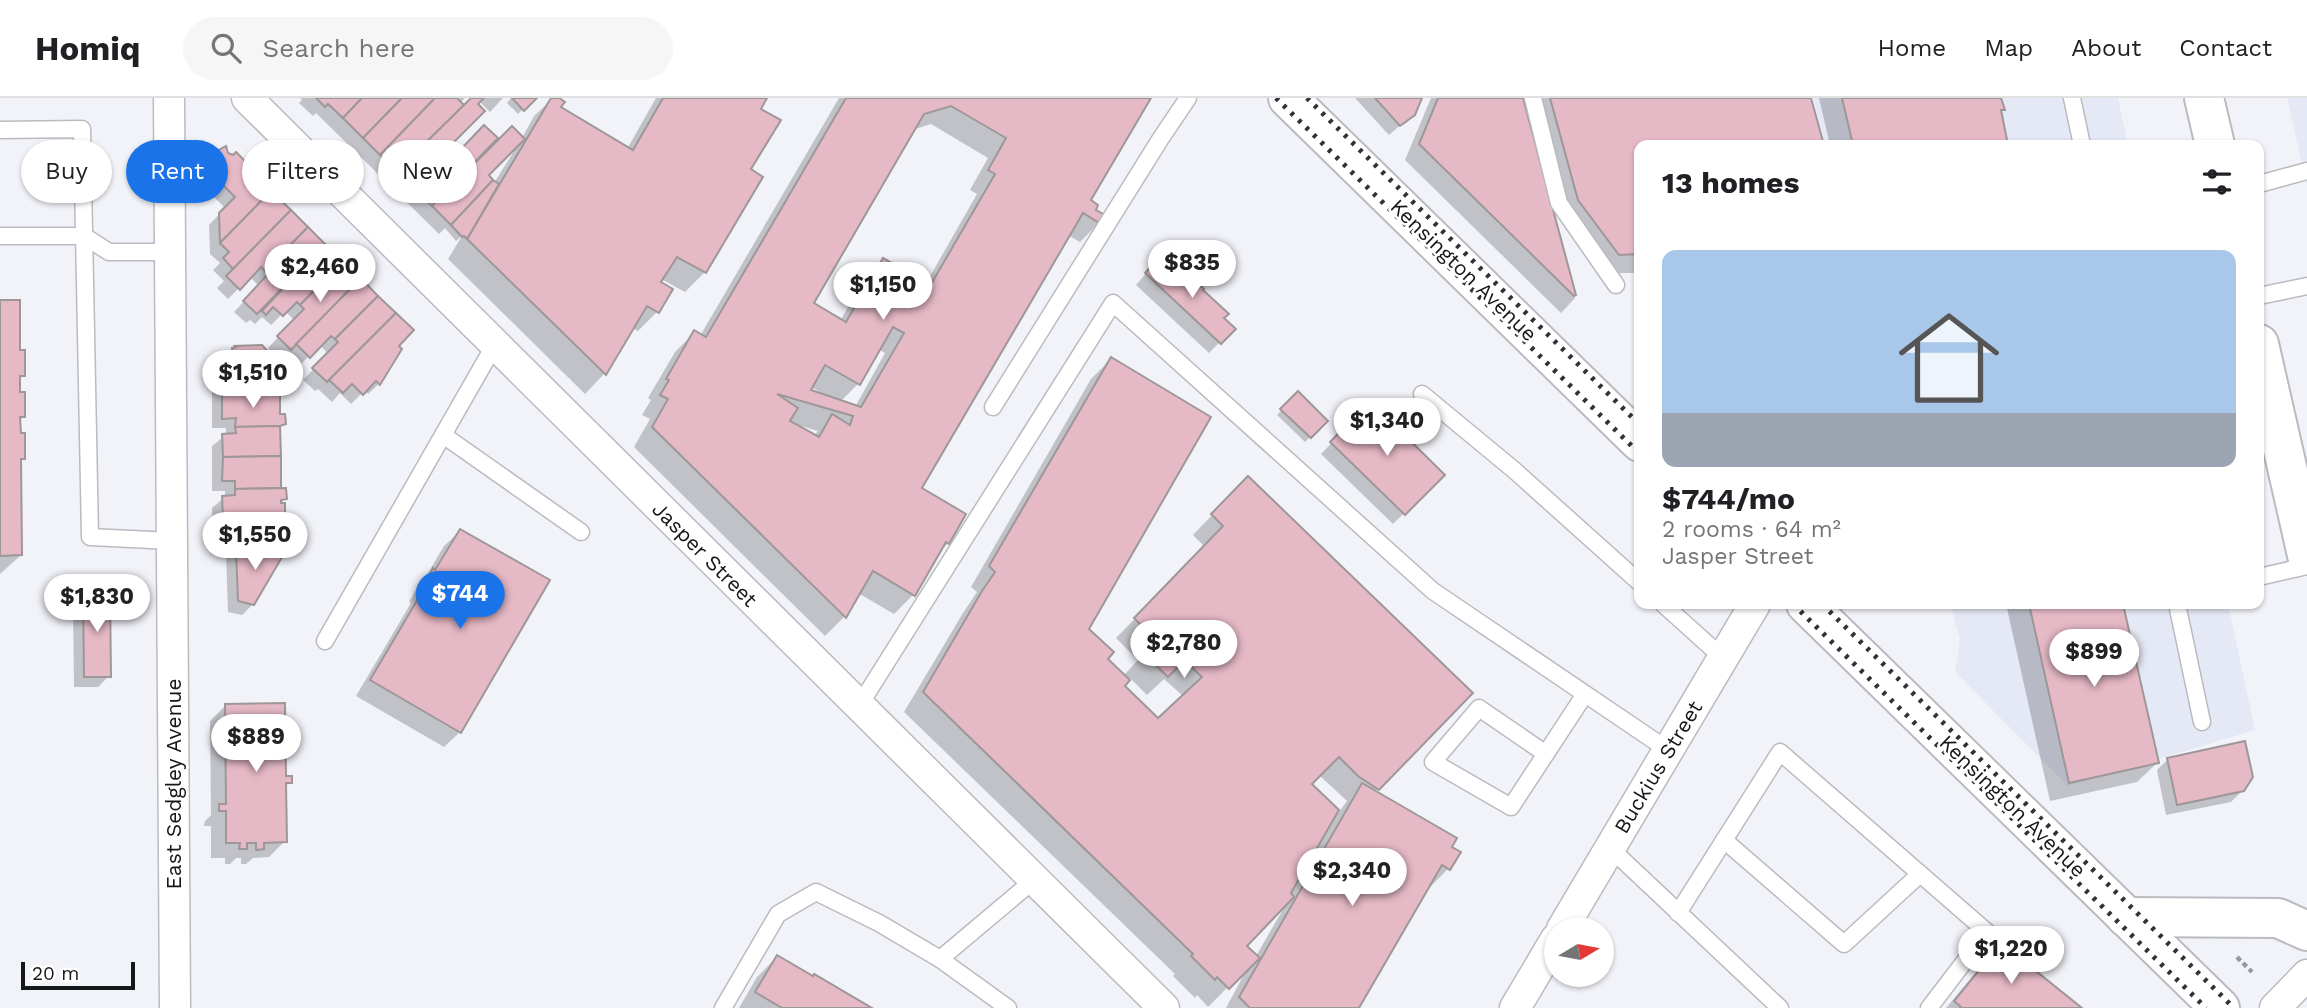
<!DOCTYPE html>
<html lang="en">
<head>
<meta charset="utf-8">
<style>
	:root { --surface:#fff; --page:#f6f6f6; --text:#202124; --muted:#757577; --line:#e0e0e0; --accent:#1a73e8 }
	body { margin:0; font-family:"Work Sans",sans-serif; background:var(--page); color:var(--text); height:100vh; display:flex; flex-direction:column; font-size:26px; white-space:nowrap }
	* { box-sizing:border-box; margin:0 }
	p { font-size:23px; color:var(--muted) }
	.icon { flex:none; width:38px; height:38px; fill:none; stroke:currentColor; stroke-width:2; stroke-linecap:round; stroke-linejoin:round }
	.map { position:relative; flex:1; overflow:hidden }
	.drawer { position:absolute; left:1634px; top:42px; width:630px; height:469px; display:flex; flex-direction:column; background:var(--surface); border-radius:14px; box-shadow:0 2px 5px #0004 }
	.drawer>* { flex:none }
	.top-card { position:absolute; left:21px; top:42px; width:665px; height:63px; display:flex; gap:14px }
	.needle { width:46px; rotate:80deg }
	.buttons { position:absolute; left:1544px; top:819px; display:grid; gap:14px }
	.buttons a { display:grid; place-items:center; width:70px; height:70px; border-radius:50%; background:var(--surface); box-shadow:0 2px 5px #0004; font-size:35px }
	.scale { position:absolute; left:21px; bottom:18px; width:114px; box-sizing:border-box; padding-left:7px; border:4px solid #161719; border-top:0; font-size:19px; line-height:24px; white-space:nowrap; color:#161719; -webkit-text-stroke:5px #fff; paint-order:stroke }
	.price { position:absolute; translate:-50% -60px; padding:0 16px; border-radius:24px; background:#fff; color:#222; font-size:23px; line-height:46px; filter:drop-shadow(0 2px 4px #0008) }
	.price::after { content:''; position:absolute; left:50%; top:42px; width:21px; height:16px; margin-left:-10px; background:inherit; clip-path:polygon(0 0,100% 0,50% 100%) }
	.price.current { background:var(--accent); color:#fff }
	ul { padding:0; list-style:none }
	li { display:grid; align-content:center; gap:14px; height:371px; padding:0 28px }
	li+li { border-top:2px solid var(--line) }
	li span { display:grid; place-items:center; height:217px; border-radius:14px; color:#555 }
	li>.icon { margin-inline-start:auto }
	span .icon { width:126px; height:126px; fill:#fffc; stroke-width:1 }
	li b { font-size:30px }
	h2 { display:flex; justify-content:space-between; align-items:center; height:84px; padding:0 28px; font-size:30px }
	.chip { padding:0 24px; border-radius:32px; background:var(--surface); box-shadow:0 2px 5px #0004; font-size:24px; line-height:63px }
	.chip.current { background:var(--accent); color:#fff }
	header { display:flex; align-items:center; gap:42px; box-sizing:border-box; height:98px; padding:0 35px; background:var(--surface); border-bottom:2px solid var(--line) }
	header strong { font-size:33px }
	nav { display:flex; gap:38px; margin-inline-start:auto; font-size:24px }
	.search { width:490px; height:63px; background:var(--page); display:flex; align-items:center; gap:18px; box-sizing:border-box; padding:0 24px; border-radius:38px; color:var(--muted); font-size:26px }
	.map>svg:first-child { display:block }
</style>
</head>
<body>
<header>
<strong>Homiq</strong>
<div class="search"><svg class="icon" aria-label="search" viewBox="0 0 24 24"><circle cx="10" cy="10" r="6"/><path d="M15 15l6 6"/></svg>Search here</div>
<nav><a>Home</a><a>Map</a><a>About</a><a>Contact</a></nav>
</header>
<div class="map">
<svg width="2307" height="910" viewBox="0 0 2307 910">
	<rect width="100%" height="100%" fill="#f2f3f9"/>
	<g fill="#e5e8f5">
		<polygon points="1813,0 2118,0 2128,47 1825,47"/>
		<polygon points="2287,0 2307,0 2307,87"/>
		<polygon points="1950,506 2228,506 2255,632 2068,688 1955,574 1960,542"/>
	</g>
	<g fill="#0003" fill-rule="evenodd">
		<path d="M300,0H465L460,5L464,9L473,0H503L490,14L479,3L452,44L461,53L484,29L499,43L522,40L534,18L553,0H555L559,10L627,51L656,0H765L758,11L749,72L705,174L685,194L661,181L657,214L638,233L632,230L604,276L585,296L448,161L462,138L456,143L445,130L439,136L316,15L313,18L299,5L302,2ZM516,50L494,85L486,77Z"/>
		<polygon points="511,0 534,0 518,16 507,5"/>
		<path d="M839,0H1148L1088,103L1099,125L1080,144L1068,137L920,391L948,445L939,454L913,497L894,516L858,495L845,518L825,538L634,349L650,321L642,317L651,302L648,300L675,254L694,235L700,238ZM931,26L988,60L970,92L977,96L925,187L883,163L864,182L840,223L811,206L912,32ZM878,251L885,255L855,309L840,304L858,286ZM811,289L823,296L808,293ZM794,326L818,333L813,338Z"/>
		<polygon points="1355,0 1420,0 1413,16 1389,37"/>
		<polygon points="1431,0 1522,0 1575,200 1561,215 1405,62"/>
		<polygon points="1526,0 1809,0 1822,47 1640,47 1640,175 1600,175 1559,121"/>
		<polygon points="1819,0 2001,0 2003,11 1999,14 2006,47 1830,47"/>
		<polygon points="218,55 227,56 268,93 411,232 397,248 379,286 368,296 365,292 351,306 340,295 332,304 318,291 315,293 303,282 328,256 320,247 298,269 284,256 279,261 268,250 294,222 285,213 271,227 262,219 255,226 250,222 246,225 234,214 259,188 250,179 228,201 217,190 224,183 213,172 220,165 210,156 209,127 225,110 209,94 207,66"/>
		<polygon points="1149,172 1185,186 1233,231 1209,255 1136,187"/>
		<polygon points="0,204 18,253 23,278 18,282 19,296 24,318 19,323 24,360 20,364 21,457 0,476"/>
		<polygon points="233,251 284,325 279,331 279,392 285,401 279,407 284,414 280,418 253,506 242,517 228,514 226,454 213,454 212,410 225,399 225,393 212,393 212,348 226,337 226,330 212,330 212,286 224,275 222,262"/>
		<path d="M1111,261L1087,531L1105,561L1123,578L1138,562L1116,540L1205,449L1193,437L1248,380L1470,595L1375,694L1450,749L1449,770L1429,790L1427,788L1356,910H1226L1248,869L1208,909L1197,897L1195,900L1173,878L1175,876L904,614L963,515L977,494L971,489L1091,281ZM1130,580L1147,597L1164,581L1184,599L1158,623L1122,588ZM1319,677L1347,703L1339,714L1310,687ZM1285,808L1256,858L1244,848Z"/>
		<polygon points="1298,295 1326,323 1305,344 1277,317"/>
		<polygon points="1370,305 1443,377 1393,426 1321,356"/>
		<polygon points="460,433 460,634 444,649 356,598 411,505 409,504 418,488 425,480 444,448"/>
		<polygon points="84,496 109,578 98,589 74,589 73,507"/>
		<polygon points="2006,506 2121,506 2157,665 2137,684 2050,703"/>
		<polygon points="225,608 284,679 290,684 284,690 285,743 269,759 253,760 246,766 241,766 241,760 236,760 230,766 225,766 225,760 211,760 211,728 204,728 205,723 211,717 210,623"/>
		<polygon points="2167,662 2243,692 2231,704 2166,717 2157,672"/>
		<polygon points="2001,847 2079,910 1946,910 1982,867"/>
		<polygon points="777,859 869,910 739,910 757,879"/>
	</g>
	<g fill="#e6b9c6" stroke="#9d9798" stroke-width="2" fill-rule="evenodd">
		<polygon points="316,0 362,0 343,20 328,6 325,9"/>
		<polygon points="362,0 402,0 363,40 343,20"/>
		<polygon points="402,0 435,0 380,57 363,40"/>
		<polygon points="435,0 457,0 464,7 397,73 380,57"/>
		<polygon points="471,0 484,0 478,6 485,13 454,44 458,48 414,91 397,73"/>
		<polygon points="512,0 537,0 524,13"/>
		<polygon points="551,0 559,0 565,4 561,9 633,52 663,0 767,0 761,11 781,22 751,71 763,79 706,175 677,159 661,184 673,191 659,215 647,208 606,277 467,141"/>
		<path d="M846,0H1151L1091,102L1098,107L1096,112L1105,117L1101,126L1083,115L922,390L966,416L949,446L946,444L915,498L873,473L846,520L652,329L668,301L660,297L669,282L666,281L694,232L706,239ZM951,8L1006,40L988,72L995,76L930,188L883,160L846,224L814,205L924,16ZM893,229L904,235L861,309L811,292L825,267L860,287ZM777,296L853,318L850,327L832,316L819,339L790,323L798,310Z"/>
		<polygon points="1375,0 1422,0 1415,17 1400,28"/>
		<polygon points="1438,0 1523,0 1576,197 1574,198 1419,46"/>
		<polygon points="1550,0 1811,0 1824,47 1640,47 1640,156 1619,157 1578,102"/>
		<polygon points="1842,0 2001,0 2005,12 2001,12 2008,47 1853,47"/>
		<polygon points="484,27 498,40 432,108 414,91 458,48 461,51"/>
		<polygon points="512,28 525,41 489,77 493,82 451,127 432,108"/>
		<polygon points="226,48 228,55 233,57 236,54 252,70 249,74 260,84 266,78 276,88 220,145 219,115 235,99 219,83 217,53"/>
		<polygon points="493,82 499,86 467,141 464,138 462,139 451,127"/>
		<polygon points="271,93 291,112 233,171 223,160 229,154 220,145"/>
		<polygon points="291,112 308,129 265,173 261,169 240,192 226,178"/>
		<polygon points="308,129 325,146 257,216 243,203 268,176 265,173"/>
		<polygon points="325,146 343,163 300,207 297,204 283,218 273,209 266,217 262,213"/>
		<polygon points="1159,159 1186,184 1192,178 1204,191 1203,192 1229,216 1224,220 1236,231 1221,246 1145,175"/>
		<polygon points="343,163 361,180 291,252 277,238 304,211 300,207"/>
		<polygon points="361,180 378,198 335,241 331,238 310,260 296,246"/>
		<polygon points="378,198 396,215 327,284 312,270 338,244 335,241"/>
		<polygon points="0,202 20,202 20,252 25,252 25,278 20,278 20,294 25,294 25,319 20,319 21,335 25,335 25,361 21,361 22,457 0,458"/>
		<polygon points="396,215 414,232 399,248 402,251 380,287 376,283 363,297 352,286 343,295 329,282"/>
		<polygon points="262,247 280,267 280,297 222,297 221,273 235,272 232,250 236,249 235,248"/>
		<polygon points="1111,259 1211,319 1089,531 1114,554 1108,561 1130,582 1125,588 1158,620 1202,579 1182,560 1179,562 1182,565 1168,579 1143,555 1156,542 1134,520 1223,428 1211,416 1248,378 1473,595 1379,692 1358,678 1339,659 1312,686 1339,712 1291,795 1294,799 1247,848 1260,860 1229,891 1217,879 1215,882 1191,858 1193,856 923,594 982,493 995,474 989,468"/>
		<polygon points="1298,293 1328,323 1311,340 1280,311"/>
		<polygon points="222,297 280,297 280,316 285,316 286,326 280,328 235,329 236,320 222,321"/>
		<polygon points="1370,303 1445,377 1405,417 1330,344"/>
		<polygon points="280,328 281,358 223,359 222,336 236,335 235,329"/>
		<polygon points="281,358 281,390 235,391 235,383 222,383 223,359"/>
		<polygon points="286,390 287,401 281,402 281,405 285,405 285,415 282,415 281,420 223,421 222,398 235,397 235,391"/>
		<polygon points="281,420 282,451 236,452 236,444 223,444 223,421"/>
		<polygon points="460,431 550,482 461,635 370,582 425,489 423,489 433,470 435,472"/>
		<polygon points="282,451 285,454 254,507 238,503 236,452"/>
		<polygon points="83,494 110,494 111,579 84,579"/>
		<polygon points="2029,506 2123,506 2159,665 2069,685"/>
		<polygon points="285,605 286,678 292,678 292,685 286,685 287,744 264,745 264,751 256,752 256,745 247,745 247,751 239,751 240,745 226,745 226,713 219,713 219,706 226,706 225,606"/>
		<polygon points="2245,643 2253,679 2244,693 2177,707 2167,660"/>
		<polygon points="1362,685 1457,740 1452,749 1461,754 1450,772 1442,767 1359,910 1250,910 1239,899"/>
		<polygon points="2001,845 2082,910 1960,910 1961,909 1954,903"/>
		<polygon points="777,857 813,878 814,876 872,910 782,910 755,894"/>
	</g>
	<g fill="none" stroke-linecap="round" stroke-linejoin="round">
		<g stroke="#babbc0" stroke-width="19">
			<g id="lane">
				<polyline points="1533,0 1559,105 1616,187"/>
				<polyline points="2072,0 2082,47"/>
				<polyline points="0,32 82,31 90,439 172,443"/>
				<polyline points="2259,86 2307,73"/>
				<polyline points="0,138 84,138 109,154 170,154"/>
				<polyline points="2259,198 2307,188"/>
				<polyline points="1422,296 1514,372 1640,485"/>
				<polyline points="993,309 1161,40 1188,0"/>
				<polyline points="443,337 581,434"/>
				<polyline points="2259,479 2307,468"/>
				<polyline points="1663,506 1723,560"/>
				<polyline points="2177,506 2202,624"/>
				<polyline points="325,543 494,248"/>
				<polyline points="859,608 1113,205 1433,493 1668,652"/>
				<polyline points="1546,656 1479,610 1433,664 1511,709 1585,596"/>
				<polyline points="1724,742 1844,846 1920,776"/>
				<polyline points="1610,750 1780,910"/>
				<polyline points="1678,815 1780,654 1987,834 1929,910"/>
				<polyline points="723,910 778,816 816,794 879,825 940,861"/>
				<polyline points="1008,910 940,861 1034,782"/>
			</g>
		</g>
		<g stroke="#babbc0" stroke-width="33">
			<g id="street">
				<polyline points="169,0 175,910"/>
				<polyline points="247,0 1164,910"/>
				<polyline points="1562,831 1755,506"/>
				<polyline points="1515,910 1556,841"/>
				<polyline points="2275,910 2307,877"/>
			</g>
		</g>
		<g stroke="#babbc0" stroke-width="42">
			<g id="secondary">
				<polyline points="1288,0 1640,344"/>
				<polyline points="2204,0 2215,47"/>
				<polyline points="2259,246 2307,457"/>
				<polyline points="1806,506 2220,910"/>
				<polyline points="2126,819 2278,820 2307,833"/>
			</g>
		</g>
		<polyline stroke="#999a9e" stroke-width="4.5" stroke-dasharray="5 3.5" stroke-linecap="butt" points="2237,859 2252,874"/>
		<use href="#lane" stroke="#fff" stroke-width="16"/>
		<use href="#street" stroke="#fff" stroke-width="30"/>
		<use href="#secondary" stroke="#fff" stroke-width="38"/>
		<g stroke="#313235" stroke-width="5" stroke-dasharray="3.5 7" stroke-linecap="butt">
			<polyline points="1276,0 1640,356"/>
			<polyline points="1307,0 1640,327"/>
			<polyline points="1793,506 2206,910"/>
			<polyline points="1822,506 2234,910"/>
		</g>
	</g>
	<g text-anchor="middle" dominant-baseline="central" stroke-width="5" stroke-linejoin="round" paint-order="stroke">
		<g font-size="21" fill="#161719" stroke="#fff">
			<text transform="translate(1464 172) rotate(44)">Kensington Avenue</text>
			<text transform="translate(705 456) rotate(45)">Jasper Street</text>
			<text transform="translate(1658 669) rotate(-59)">Buckius Street</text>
			<text transform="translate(173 686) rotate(-90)">East Sedgley Avenue</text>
			<text transform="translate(2013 708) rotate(44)">Kensington Avenue</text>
		</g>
	</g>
</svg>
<div class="buttons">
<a><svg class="needle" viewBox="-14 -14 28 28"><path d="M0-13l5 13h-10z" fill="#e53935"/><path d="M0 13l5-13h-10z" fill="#757577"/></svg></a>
</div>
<div class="scale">20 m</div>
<b class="price" style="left:1192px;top:202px">$835</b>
<b class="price" style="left:320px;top:206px">$2,460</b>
<b class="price" style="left:883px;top:224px">$1,150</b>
<b class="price" style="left:253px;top:312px">$1,510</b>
<b class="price" style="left:1387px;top:360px">$1,340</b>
<b class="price" style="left:255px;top:474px">$1,550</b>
<b class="price current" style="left:460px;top:533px">$744</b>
<b class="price" style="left:97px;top:536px">$1,830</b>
<b class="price" style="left:1184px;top:582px">$2,780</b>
<b class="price" style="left:2094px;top:591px">$899</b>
<b class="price" style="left:256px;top:676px">$889</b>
<b class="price" style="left:1352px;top:810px">$2,340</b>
<b class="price" style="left:2011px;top:888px">$1,220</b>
<div class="top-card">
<a class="chip">Buy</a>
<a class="chip current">Rent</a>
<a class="chip">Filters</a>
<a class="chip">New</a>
</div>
<section class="drawer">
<h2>13 homes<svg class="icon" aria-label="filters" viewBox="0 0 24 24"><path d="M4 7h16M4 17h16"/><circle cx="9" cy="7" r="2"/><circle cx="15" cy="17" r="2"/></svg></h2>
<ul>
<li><span style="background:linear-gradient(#a9c7e8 75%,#9aa5b1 0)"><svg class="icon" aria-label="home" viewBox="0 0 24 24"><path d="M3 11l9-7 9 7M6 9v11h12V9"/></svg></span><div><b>$744/mo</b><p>2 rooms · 64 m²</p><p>Jasper Street</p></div></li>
</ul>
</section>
</div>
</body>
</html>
